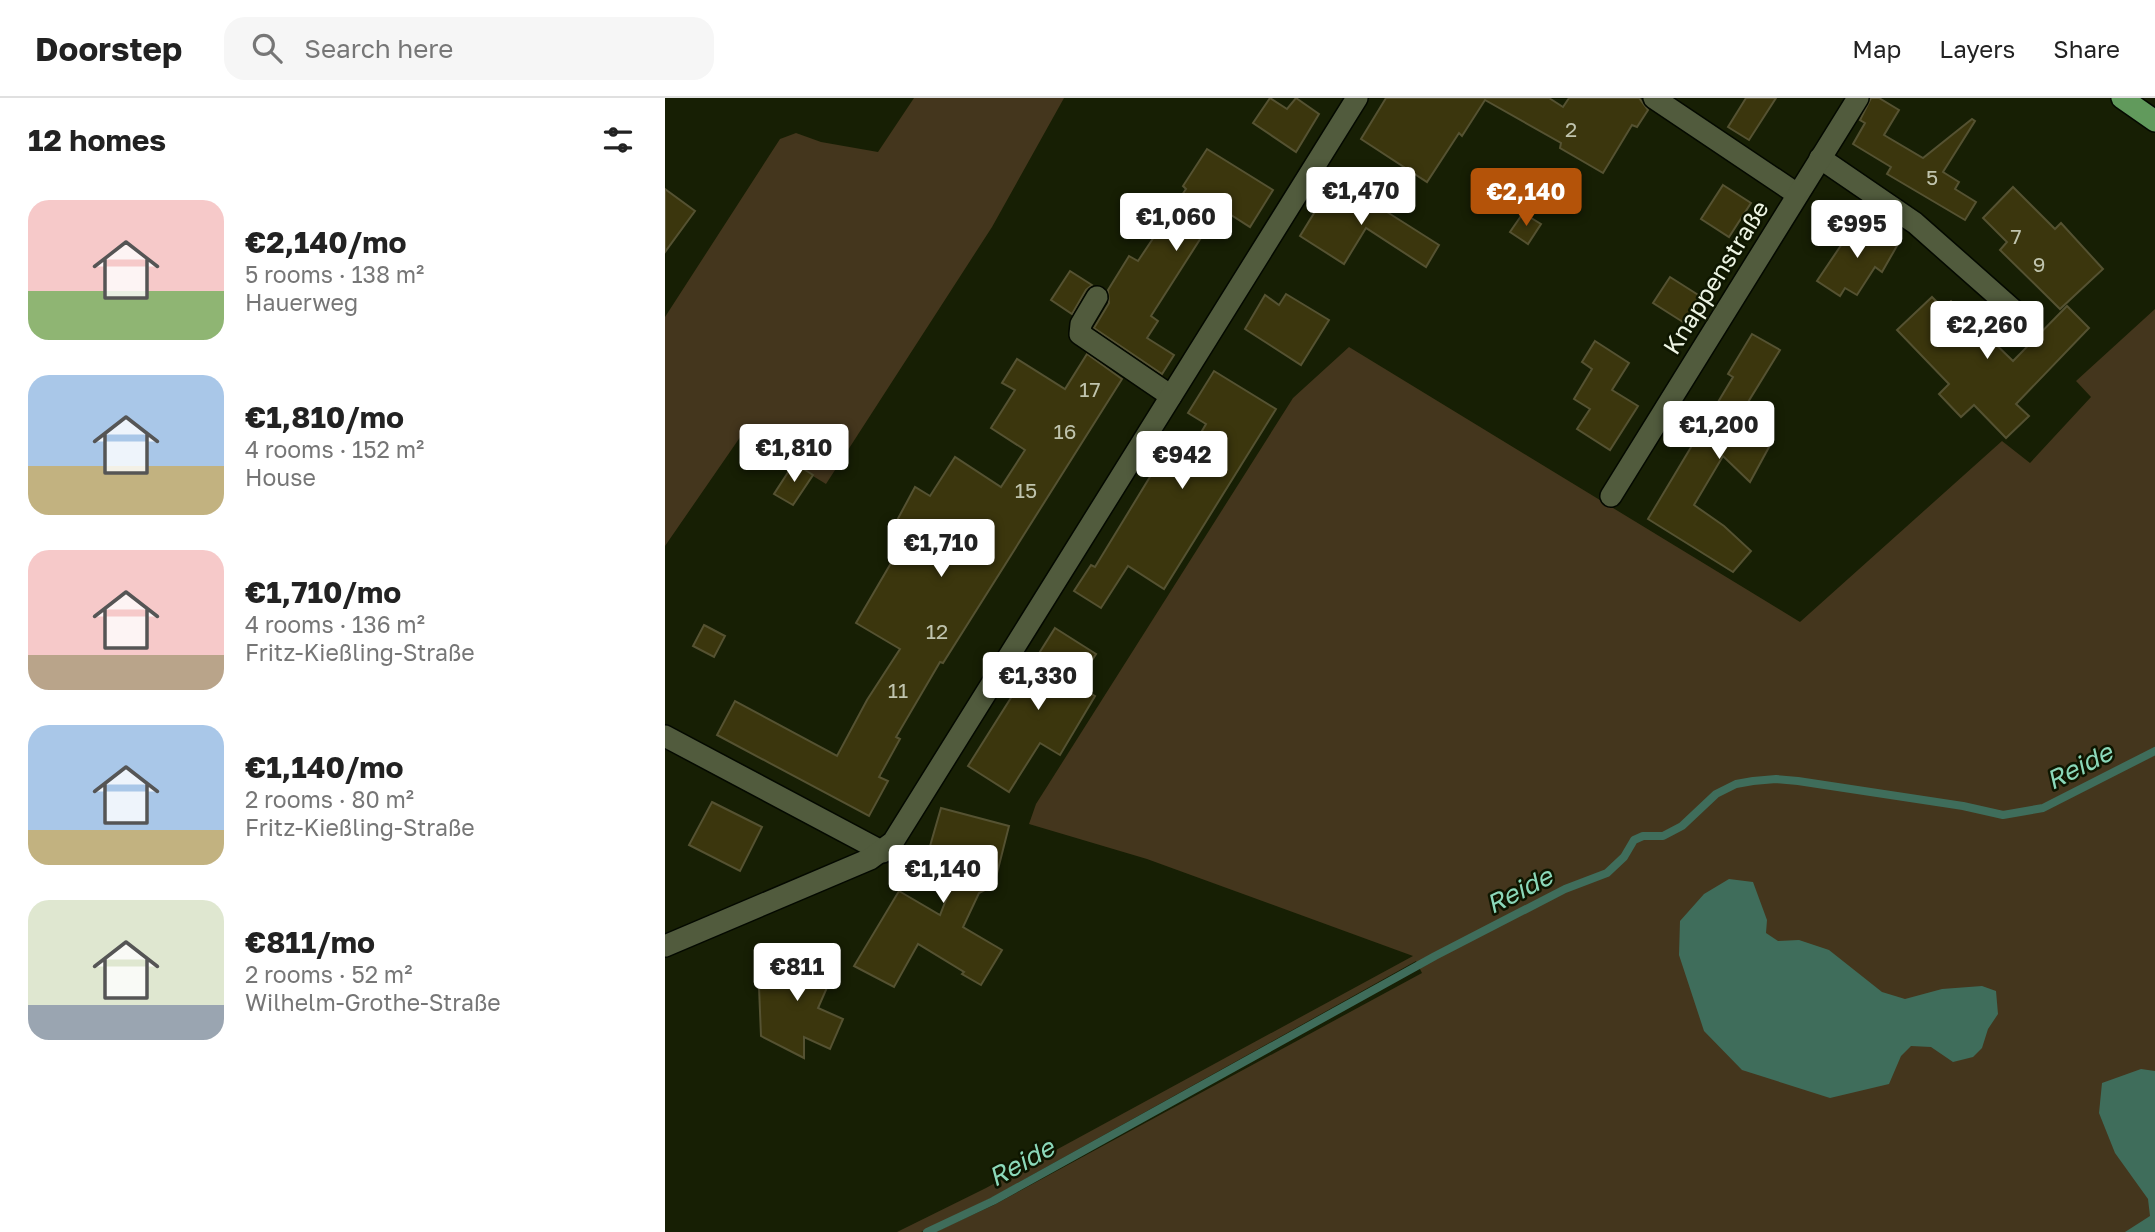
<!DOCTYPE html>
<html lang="en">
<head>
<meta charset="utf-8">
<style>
	:root { --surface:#fff; --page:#f6f6f6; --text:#222; --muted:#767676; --line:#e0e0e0; --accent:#b45309 }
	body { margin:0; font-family:"Golos Text",sans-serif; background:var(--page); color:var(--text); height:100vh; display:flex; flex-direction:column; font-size:26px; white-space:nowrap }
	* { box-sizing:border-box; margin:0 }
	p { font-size:23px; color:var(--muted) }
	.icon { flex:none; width:38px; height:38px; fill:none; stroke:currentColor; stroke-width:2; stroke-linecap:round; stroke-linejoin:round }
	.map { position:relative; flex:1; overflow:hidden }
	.sheet { display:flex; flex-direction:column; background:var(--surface); width:665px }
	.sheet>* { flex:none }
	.price { position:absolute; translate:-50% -60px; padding:0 16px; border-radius:7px; background:#fff; color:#222; font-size:23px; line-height:46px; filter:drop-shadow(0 2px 4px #0008) }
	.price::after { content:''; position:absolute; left:50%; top:42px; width:21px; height:16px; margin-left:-10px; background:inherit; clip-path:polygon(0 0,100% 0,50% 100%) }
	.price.active { background:var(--accent); color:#fff }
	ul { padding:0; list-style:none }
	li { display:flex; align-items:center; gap:21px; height:175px; padding:0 28px }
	li span { display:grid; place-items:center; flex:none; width:196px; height:140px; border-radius:21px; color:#555 }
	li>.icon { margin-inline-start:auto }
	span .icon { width:84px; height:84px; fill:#fffc; stroke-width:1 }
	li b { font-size:30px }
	h2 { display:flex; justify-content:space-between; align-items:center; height:84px; padding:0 28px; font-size:30px }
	header { display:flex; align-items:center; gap:42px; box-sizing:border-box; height:98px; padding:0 35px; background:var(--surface); border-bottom:2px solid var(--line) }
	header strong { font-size:33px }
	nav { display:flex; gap:38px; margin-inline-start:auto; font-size:24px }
	.search { width:490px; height:63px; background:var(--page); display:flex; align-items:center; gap:18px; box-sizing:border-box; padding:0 24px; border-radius:21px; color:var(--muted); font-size:26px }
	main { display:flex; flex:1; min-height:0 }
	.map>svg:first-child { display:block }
</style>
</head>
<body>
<header>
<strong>Doorstep</strong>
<div class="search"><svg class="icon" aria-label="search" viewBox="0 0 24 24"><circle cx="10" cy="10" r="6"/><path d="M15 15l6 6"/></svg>Search here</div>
<nav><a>Map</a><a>Layers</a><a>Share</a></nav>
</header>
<main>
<section class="sheet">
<h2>12 homes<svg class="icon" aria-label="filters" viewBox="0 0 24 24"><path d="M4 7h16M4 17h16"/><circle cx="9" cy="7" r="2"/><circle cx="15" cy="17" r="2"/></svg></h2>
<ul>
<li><span style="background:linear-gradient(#f6c9c9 65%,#8fb573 0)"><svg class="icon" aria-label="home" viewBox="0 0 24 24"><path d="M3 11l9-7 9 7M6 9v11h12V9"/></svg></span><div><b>€2,140/mo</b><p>5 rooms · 138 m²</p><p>Hauerweg</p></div></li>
<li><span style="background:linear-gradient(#a9c7e8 65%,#c2b280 0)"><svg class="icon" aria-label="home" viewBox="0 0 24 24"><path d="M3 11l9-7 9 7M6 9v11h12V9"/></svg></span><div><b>€1,810/mo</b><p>4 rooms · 152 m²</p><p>House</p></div></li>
<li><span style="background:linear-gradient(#f6c9c9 75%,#b9a48a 0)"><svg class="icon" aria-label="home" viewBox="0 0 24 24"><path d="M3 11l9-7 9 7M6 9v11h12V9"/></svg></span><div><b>€1,710/mo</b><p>4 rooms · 136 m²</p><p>Fritz-Kießling-Straße</p></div></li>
<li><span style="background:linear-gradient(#a9c7e8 75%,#c2b280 0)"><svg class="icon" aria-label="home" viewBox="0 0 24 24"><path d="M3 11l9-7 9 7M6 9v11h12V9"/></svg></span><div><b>€1,140/mo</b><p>2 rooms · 80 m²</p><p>Fritz-Kießling-Straße</p></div></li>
<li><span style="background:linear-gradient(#dfe7d0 75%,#9aa5b1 0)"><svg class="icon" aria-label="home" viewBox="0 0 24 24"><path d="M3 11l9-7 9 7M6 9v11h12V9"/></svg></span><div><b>€811/mo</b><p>2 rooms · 52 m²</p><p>Wilhelm-Grothe-Straße</p></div></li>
</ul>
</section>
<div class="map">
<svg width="1490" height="1134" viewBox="0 0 1490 1134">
	<rect width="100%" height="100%" fill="#171f04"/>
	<g fill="#44361d">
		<polygon points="249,0 399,0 327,129 161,386 78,335 0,448 0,219 115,41 131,35 156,44 213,54"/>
		<polygon points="1490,211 1490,1134 270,1134 329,1107 757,875 751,863 326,1100 256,1134 232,1134 321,1090 748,858 482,761 364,726 371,706 628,300 684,249 1135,524 1337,343 1365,365 1426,299 1411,283"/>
	</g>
	<g fill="#3f6d5b">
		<polygon points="1064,781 1088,784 1102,822 1101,835 1113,843 1134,842 1164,852 1217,894 1240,901 1277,891 1317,888 1331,893 1333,916 1323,931 1317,950 1308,959 1288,964 1266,949 1246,948 1236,958 1224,986 1165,1000 1077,972 1039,933 1014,857 1015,823 1039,796"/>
		<polygon points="1476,971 1490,973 1490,1134 1460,1134 1485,1118 1483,1101 1450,1055 1434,1015 1437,985"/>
	</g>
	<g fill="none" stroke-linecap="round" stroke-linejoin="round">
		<polyline stroke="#3f6d5b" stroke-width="8" points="262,1134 328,1103 770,858 900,791 942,775 959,759 969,742 978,738 998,738 1017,728 1051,696 1071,686 1088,683 1111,681 1133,683 1298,708 1338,717 1378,710 1490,653"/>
	</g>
	<g fill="#3b360d" stroke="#555232" stroke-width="2">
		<polygon points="605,0 622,11 631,0 654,16 631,54 588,25"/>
		<polygon points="721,0 884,0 898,9 904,0 974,0 983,12 972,29 967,27 938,75 895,50 896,45 820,2 797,38 794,35 762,84 696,41"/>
		<polygon points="1081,0 1111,0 1084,42 1063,29"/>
		<polygon points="1206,0 1214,0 1234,12 1219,37 1258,60 1307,21 1310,23 1278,74 1294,84 1290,91 1311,104 1300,122 1222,76 1226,69 1188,46 1200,25 1195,22"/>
		<polygon points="542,51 608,92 585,129 555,110 486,218 493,223 482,240 509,257 497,276 429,230 444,205 443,192 464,158 473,163 521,91 518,88"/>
		<polygon points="670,81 774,147 761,169 701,130 679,166 635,138"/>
		<polygon points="1058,87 1086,105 1064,139 1036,121"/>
		<polygon points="1348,89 1390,131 1396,125 1438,171 1395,211 1335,152 1342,144 1318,120"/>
		<polygon points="0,91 30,113 0,154"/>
		<polygon points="858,115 876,126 863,146 845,134"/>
		<polygon points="1193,122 1233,146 1217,174 1210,169 1192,197 1180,190 1175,198 1152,183"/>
		<polygon points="405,173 427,187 421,192 407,216 386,202"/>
		<polygon points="1005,179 1038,200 1021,226 988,205"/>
		<polygon points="621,196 664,222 636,267 580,231 600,197 614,207"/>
		<polygon points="1267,199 1278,210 1286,203 1348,263 1402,208 1424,230 1351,306 1364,318 1341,340 1309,307 1296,319 1274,296 1284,286 1232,232"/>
		<polygon points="1087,236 1115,252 1077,314 1103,330 1095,343 1104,349 1085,384 1058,358 1029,407 1059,428 1086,453 1068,474 983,421 1068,279 1063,276"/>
		<polygon points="930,243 964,265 947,292 973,308 945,352 912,331 925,311 909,301 927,271 917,264"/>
		<polygon points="422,256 457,281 278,565 275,564 231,639 235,641 214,679 223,683 204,718 52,637 70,603 172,658 202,602 235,551 191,525 243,436 230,426 250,389 265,398 290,359 336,389 360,352 326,330 350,292 337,285 352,261 400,291"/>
		<polygon points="549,273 611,311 499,491 463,468 436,510 409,493 426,467 430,469 502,351 520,362 541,326 523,315"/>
		<polygon points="129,365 148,377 128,407 109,396"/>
		<polygon points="39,527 60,538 49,559 28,548"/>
		<polygon points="390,530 431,556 411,587 430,598 395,657 375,645 344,694 303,668"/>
		<polygon points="47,704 97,729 75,773 24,747"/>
		<polygon points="276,710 344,728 329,787 314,795 298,829 337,852 316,887 297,876 299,874 253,846 229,889 189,868 234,793 275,817 293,771 261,762"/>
		<polygon points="126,849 171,869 153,910 178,921 165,951 139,939 139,960 96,938 94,889 103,867 116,872"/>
	</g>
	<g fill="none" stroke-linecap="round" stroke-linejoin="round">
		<g stroke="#040900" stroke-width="24">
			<g id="minor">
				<polyline points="989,0 1132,96"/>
				<polyline points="1155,60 1250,125 1354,217"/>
				<polyline points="432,199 416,226 415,236 506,298"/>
				<polyline points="946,398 1193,0"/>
				<polyline points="0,638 218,754"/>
				<polyline points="0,848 205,761 228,744 692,0"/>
			</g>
		</g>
		<g stroke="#040900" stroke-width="24">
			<polyline id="major" points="1457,0 1490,23"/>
		</g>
		<use href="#minor" stroke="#515b3d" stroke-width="21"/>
		<use href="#major" stroke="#619a5c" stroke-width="21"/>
	</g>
	<g text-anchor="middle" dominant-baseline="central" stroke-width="5" stroke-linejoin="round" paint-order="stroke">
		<g font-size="21" fill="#c0c4ae">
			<text x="906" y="31">2</text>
			<text x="1267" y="79">5</text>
			<text x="1351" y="138">7</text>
			<text x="1374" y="166">9</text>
			<text x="425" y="291">17</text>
			<text x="400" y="333">16</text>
			<text x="361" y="392">15</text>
			<text x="272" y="533">12</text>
			<text x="233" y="592">11</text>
		</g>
		<g font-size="24" fill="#edf4e3" stroke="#0e1600">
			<text transform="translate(1050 179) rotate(-58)">Knappenstraße</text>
		</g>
		<g font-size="26" font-style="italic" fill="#8bd8b9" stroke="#0e1600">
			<text transform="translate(1414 668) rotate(-27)">Reide</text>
			<text transform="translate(854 792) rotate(-27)">Reide</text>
			<text transform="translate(356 1064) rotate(-29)">Reide</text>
		</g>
	</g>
</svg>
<b class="price" style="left:696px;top:129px">€1,470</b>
<b class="price active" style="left:861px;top:130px">€2,140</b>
<b class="price" style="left:511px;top:155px">€1,060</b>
<b class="price" style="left:1192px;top:162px">€995</b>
<b class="price" style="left:1322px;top:263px">€2,260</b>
<b class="price" style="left:1054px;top:363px">€1,200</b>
<b class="price" style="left:129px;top:386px">€1,810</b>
<b class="price" style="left:517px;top:393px">€942</b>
<b class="price" style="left:276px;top:481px">€1,710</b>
<b class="price" style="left:373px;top:614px">€1,330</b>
<b class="price" style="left:278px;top:807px">€1,140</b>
<b class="price" style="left:132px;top:905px">€811</b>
</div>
</main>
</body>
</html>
